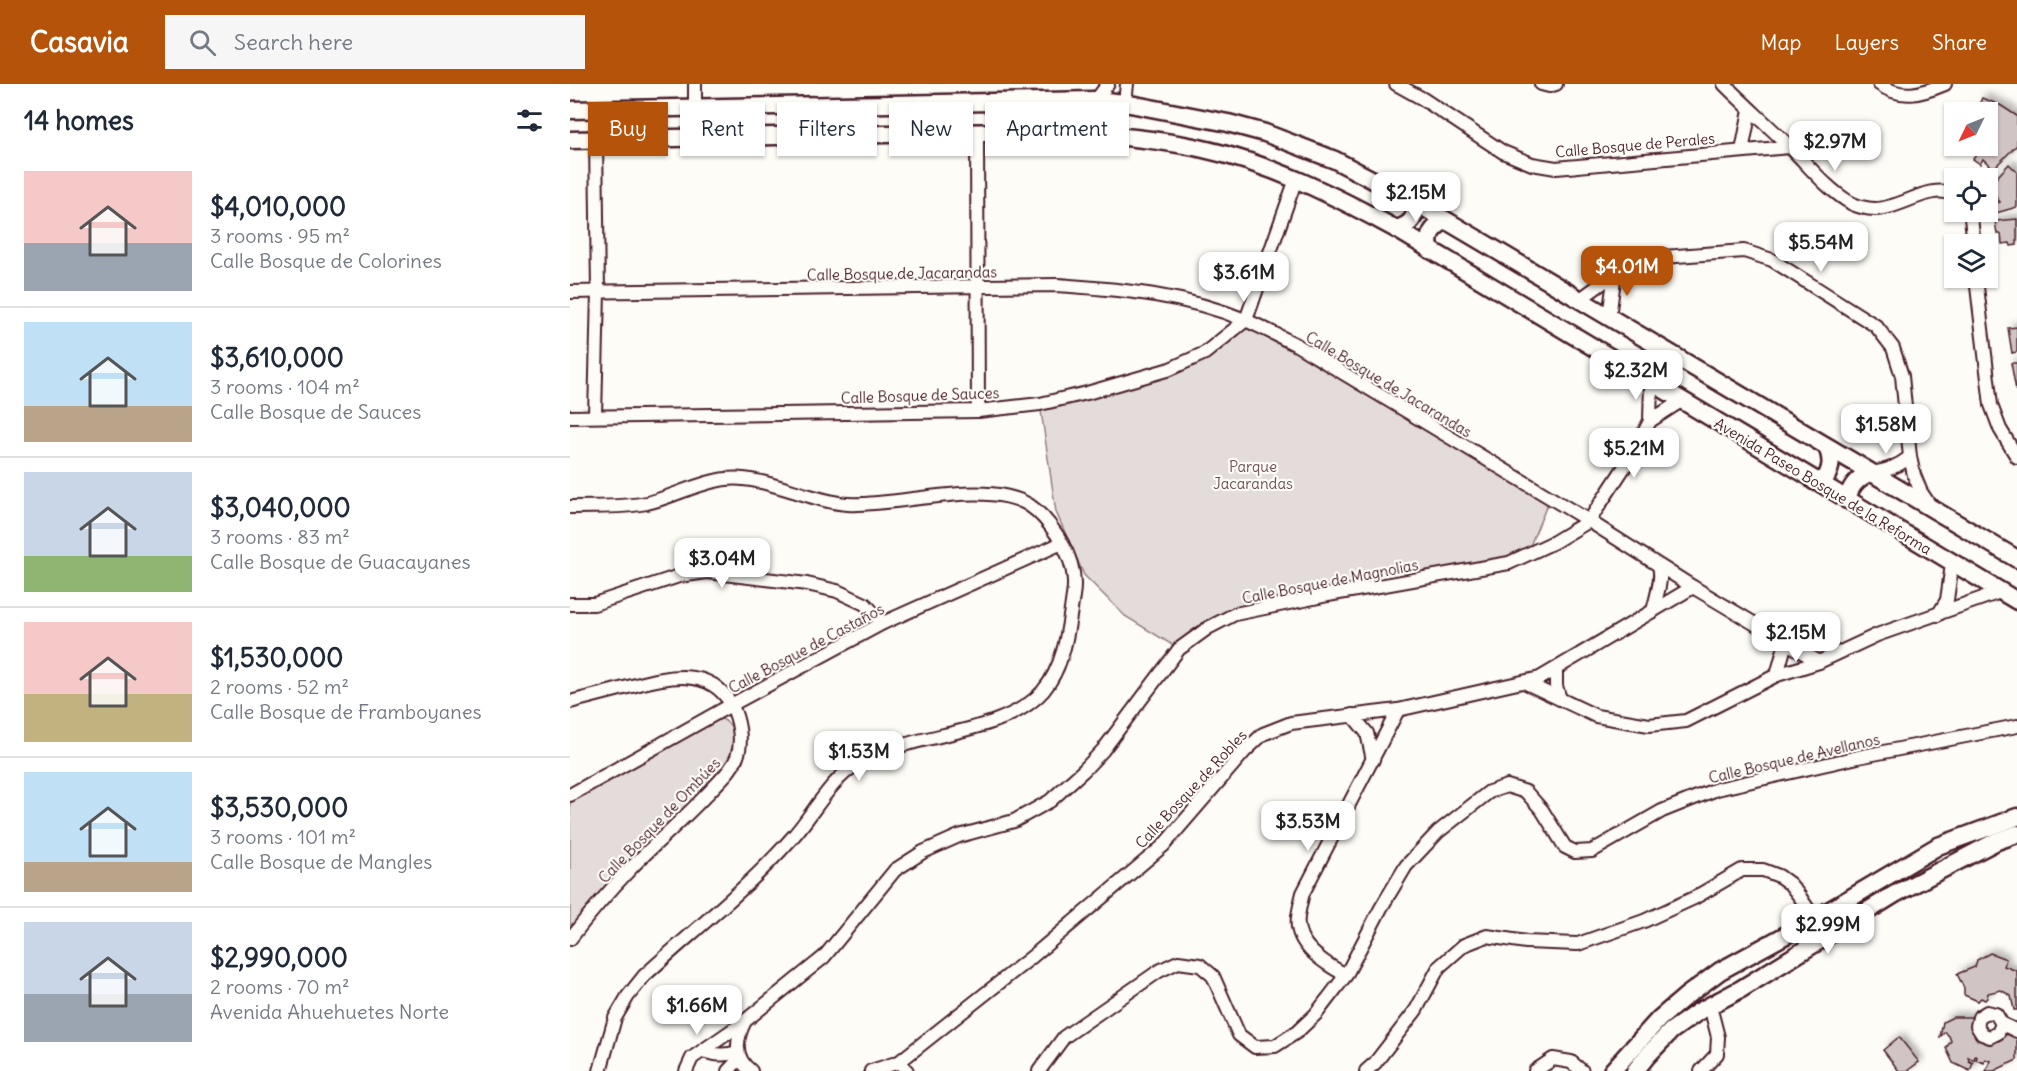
<!DOCTYPE html>
<html lang="en">
<head>
<meta charset="utf-8">
<style>
	:root { --surface:#fff; --page:#f6f6f7; --text:#1f2937; --muted:#747a83; --line:#e0e1e3; --accent:#b45309 }
	body { margin:0; font-family:Delius,sans-serif; background:var(--page); color:var(--text); height:100vh; display:flex; flex-direction:column; font-size:22px; white-space:nowrap }
	* { box-sizing:border-box; margin:0 }
	p { font-size:20px; color:var(--muted) }
	.icon { flex:none; width:33px; height:33px; fill:none; stroke:currentColor; stroke-width:2; stroke-linecap:round; stroke-linejoin:round }
	.map { position:relative; flex:1; overflow:hidden }
	.drawer { display:flex; flex-direction:column; background:var(--surface); width:570px }
	.drawer>* { flex:none }
	.guide { position:absolute; left:18px; top:18px; width:570px; height:54px; display:flex; gap:12px }
	.needle { width:39px; rotate:227deg }
	.controls { position:absolute; left:1374px; top:18px; display:grid; gap:12px }
	.controls a { display:grid; place-items:center; width:54px; height:54px; border-radius:0px; background:var(--surface); box-shadow:0 2px 4px #0004; font-size:30px }
	.price { position:absolute; translate:-50% -51px; padding:0 14px; border-radius:12px; background:#fff; color:#222; font-size:20px; line-height:39px; filter:drop-shadow(0 2px 3px #0008) }
	.price::after { content:''; position:absolute; left:50%; top:36px; width:18px; height:14px; margin-left:-9px; background:inherit; clip-path:polygon(0 0,100% 0,50% 100%) }
	.price.active { background:var(--accent); color:#fff }
	ul { padding:0; list-style:none }
	li { display:flex; align-items:center; gap:18px; height:150px; padding:0 24px }
	li+li { border-top:2px solid var(--line) }
	li span { display:grid; place-items:center; flex:none; width:168px; height:120px; border-radius:0px; color:#555 }
	li>.icon { margin-inline-start:auto }
	span .icon { width:72px; height:72px; fill:#fffc; stroke-width:1 }
	li b { font-size:26px }
	h2 { display:flex; justify-content:space-between; align-items:center; height:72px; padding:0 24px; font-size:26px }
	.pill { padding:0 21px; border-radius:0px; background:var(--surface); box-shadow:0 2px 4px #0004; font-size:21px; line-height:54px }
	.pill.active { background:var(--accent); color:#fff }
	header { display:flex; align-items:center; gap:36px; box-sizing:border-box; height:84px; padding:0 30px; background:var(--accent); color:#fff }
	header strong { font-size:28px }
	nav { display:flex; gap:33px; margin-inline-start:auto; font-size:21px }
	.search { width:420px; height:54px; background:var(--page); display:flex; align-items:center; gap:15px; box-sizing:border-box; padding:0 21px; border-radius:0px; color:var(--muted); font-size:22px }
	main { display:flex; flex:1; min-height:0 }
	.map>svg:first-child { display:block }
</style>
</head>
<body>
<header>
<strong>Casavia</strong>
<div class="search"><svg class="icon" aria-label="search" viewBox="0 0 24 24"><circle cx="10" cy="10" r="6"/><path d="M15 15l6 6"/></svg>Search here</div>
<nav><a>Map</a><a>Layers</a><a>Share</a></nav>
</header>
<main>
<section class="drawer">
<h2>14 homes<svg class="icon" aria-label="filters" viewBox="0 0 24 24"><path d="M4 7h16M4 17h16"/><circle cx="9" cy="7" r="2"/><circle cx="15" cy="17" r="2"/></svg></h2>
<ul>
<li><span style="background:linear-gradient(#f6c9c9 60%,#9aa5b1 0)"><svg class="icon" aria-label="home" viewBox="0 0 24 24"><path d="M3 11l9-7 9 7M6 9v11h12V9"/></svg></span><div><b>$4,010,000</b><p>3 rooms · 95 m²</p><p>Calle Bosque de Colorines</p></div></li>
<li><span style="background:linear-gradient(#bfe0f5 70%,#b9a48a 0)"><svg class="icon" aria-label="home" viewBox="0 0 24 24"><path d="M3 11l9-7 9 7M6 9v11h12V9"/></svg></span><div><b>$3,610,000</b><p>3 rooms · 104 m²</p><p>Calle Bosque de Sauces</p></div></li>
<li><span style="background:linear-gradient(#c9d6e8 70%,#8fb573 0)"><svg class="icon" aria-label="home" viewBox="0 0 24 24"><path d="M3 11l9-7 9 7M6 9v11h12V9"/></svg></span><div><b>$3,040,000</b><p>3 rooms · 83 m²</p><p>Calle Bosque de Guacayanes</p></div></li>
<li><span style="background:linear-gradient(#f6c9c9 60%,#c2b280 0)"><svg class="icon" aria-label="home" viewBox="0 0 24 24"><path d="M3 11l9-7 9 7M6 9v11h12V9"/></svg></span><div><b>$1,530,000</b><p>2 rooms · 52 m²</p><p>Calle Bosque de Framboyanes</p></div></li>
<li><span style="background:linear-gradient(#bfe0f5 75%,#b9a48a 0)"><svg class="icon" aria-label="home" viewBox="0 0 24 24"><path d="M3 11l9-7 9 7M6 9v11h12V9"/></svg></span><div><b>$3,530,000</b><p>3 rooms · 101 m²</p><p>Calle Bosque de Mangles</p></div></li>
<li><span style="background:linear-gradient(#c9d6e8 60%,#9aa5b1 0)"><svg class="icon" aria-label="home" viewBox="0 0 24 24"><path d="M3 11l9-7 9 7M6 9v11h12V9"/></svg></span><div><b>$2,990,000</b><p>2 rooms · 70 m²</p><p>Avenida Ahuehuetes Norte</p></div></li>
</ul>
</section>
<div class="map">
<svg width="1447" height="987" viewBox="0 0 1447 987">
	<defs>
		<filter id="shadow"><feDropShadow dx="4.5" dy="-4.5" stdDeviation="3" flood-color="#0004"/></filter>
	</defs>
	<rect width="100%" height="100%" fill="#fdfcf7"/>
	<filter id="ink" filterUnits="userSpaceOnUse"><feTurbulence type="fractalNoise" baseFrequency=".0167" numOctaves="2"/><feDisplacementMap in="SourceGraphic" scale="12" xChannelSelector="R" yChannelSelector="G"/><feConvolveMatrix kernelMatrix="1 2 1 2 8 2 1 2 1" color-interpolation-filters="sRGB"/></filter>
	<g filter="url(#ink)">
		<g fill="#e3dcda" stroke="#967e82" stroke-width="1.5">
			<polygon points="676,236 980,414 956,471 665,530 609,565 555,532 514,491 486,428 470,320 605,283"/>
			<path d="M147,633C172,642 165,659 160,679L0,849V717Z"/>
		</g>
		<g fill="#d0c5c4" stroke="#4a1f2b" stroke-width="1.5" filter="url(#shadow)">
			<polygon points="1412,14 1430,21 1447,32 1447,61 1423,85 1413,75 1410,80 1403,75 1406,71 1393,66 1394,62 1418,62 1418,28 1406,28"/>
			<polygon points="1439,80 1447,88 1447,123 1426,129 1424,120 1430,118 1418,103"/>
			<polygon points="1447,135 1447,161 1441,162 1440,159 1432,160 1431,150 1427,150 1425,137"/>
			<polygon points="1447,243 1447,268 1442,269 1438,244"/>
			<polygon points="1441,279 1447,279 1447,306 1446,306"/>
			<polygon points="1420,869 1436,875 1434,882 1447,887 1447,926 1444,926 1441,912 1431,906 1418,909 1417,914 1415,916 1411,914 1408,917 1394,911 1394,904 1387,890 1405,883 1407,876"/>
			<polygon points="1383,933 1405,933 1405,952 1434,952 1442,947 1447,948 1447,976 1424,987 1416,987 1420,977 1415,975 1414,979 1406,976 1407,973 1405,972 1404,976 1398,973 1399,977 1403,979 1400,987 1383,979 1376,964 1381,957 1379,952 1375,948 1370,953 1373,938"/>
			<polygon points="1329,953 1349,978 1337,987 1329,987 1313,966"/>
		</g>
		<g fill="none" stroke-linecap="round" stroke-linejoin="round">
			<g stroke="#4a1f2b" stroke-width="16">
				<g id="street">
					<polyline points="125,0 125,25"/>
					<polyline points="826,0 853,15 933,68 962,80 986,84 1220,63"/>
					<polyline points="971,0 979,2 986,0"/>
					<path d="M1154,0C1176,22 1199,42 1221,64C1240,83 1256,104 1279,118C1285,122 1297,125 1305,125C1331,125 1362,98 1384,111"/>
					<path d="M1309,0C1332,16 1351,10 1375,0"/>
					<polyline points="526,16 538,0"/>
					<polyline points="555,19 557,0"/>
					<polyline points="407,48 408,327"/>
					<polyline points="1172,67 1180,26"/>
					<polyline points="1398,128 1401,134 1404,160"/>
					<polyline points="1406,194 1421,321 1430,345 1447,373"/>
					<path d="M0,208L487,201C551,205 615,211 675,236C692,243 708,252 725,260L1019,437L1123,503L1249,578"/>
					<polyline points="1009,216 1060,179 1080,174 1174,167 1202,176 1306,242 1323,264 1332,292 1340,373 1344,391 1351,408 1359,420"/>
					<polyline points="1039,233 1045,189"/>
					<polyline points="25,332 28,208 26,56"/>
					<polyline points="0,333 408,327 470,320 517,309 600,285 635,269 676,236 726,95"/>
					<polyline points="1080,337 1111,317"/>
					<path d="M1300,389C1316,387 1327,383 1340,373"/>
					<path d="M0,423C26,422 52,424 77,419C103,413 129,398 156,395C190,390 242,418 278,420C328,423 416,394 459,421C471,429 479,439 487,451C499,469 507,490 503,512C498,545 495,581 473,607C431,654 339,647 287,680C259,697 243,731 221,755C178,804 122,848 74,892L58,912L45,934L30,987"/>
					<polyline points="0,520 24,520 109,492 137,488 237,500 267,507 295,520 313,539"/>
					<path d="M1083,527C1086,513 1093,495 1089,482"/>
					<polyline points="1368,531 1377,516 1382,480"/>
					<polyline points="986,585 986,602 990,615"/>
					<polyline points="1207,591 1216,558"/>
					<polyline points="954,598 1026,632 1079,641 1116,637 1207,591 1249,578 1307,551 1430,508"/>
					<path d="M0,618C19,613 38,608 58,603C93,594 138,580 161,620C169,635 173,657 167,673C162,686 151,695 142,705C117,732 89,756 63,782C41,805 19,830 0,855"/>
					<polyline points="782,631 797,649 803,676"/>
					<polyline points="0,711 161,621 313,539 492,459"/>
					<path d="M776,891C755,880 724,861 728,833C729,825 731,817 733,809L828,626"/>
					<polyline points="1432,940 1428,949 1420,953 1412,950 1407,942 1409,933 1417,928 1426,930 1432,940 1447,947"/>
					<path d="M133,967C146,971 154,972 168,968"/>
					<polyline points="329,978 337,987"/>
					<polyline points="116,987 122,974 174,938"/>
					<polyline points="158,987 170,974"/>
					<path d="M181,987C163,973 166,955 175,937L254,873L325,786L353,768L389,752L444,737L480,717L514,686L533,666L609,565L638,544L665,530L758,511L939,479L984,458L1019,437L1061,373L1080,337L1081,299"/>
					<polyline points="301,987 329,978 463,872 593,762 674,668 693,650 721,639 828,626 970,594 1123,503"/>
					<polyline points="469,987 494,953 589,887 608,878 630,881 643,892 669,951 685,963 705,962 727,948 746,930 776,891 811,824 836,782 868,748 919,708 937,702 956,708 972,726 995,763 1005,768 1022,767 1092,727 1147,705 1288,673 1447,642"/>
					<polyline points="796,987 805,979 846,926 869,883 894,861 917,852 956,858 1008,860 1074,837 1124,814 1172,786 1193,786 1209,792 1220,800 1230,813 1256,852"/>
					<polyline points="965,987 983,975 1001,978 1012,987"/>
					<polyline points="1131,987 1147,970 1148,953 1140,922"/>
				</g>
			</g>
			<g stroke="#4a1f2b" stroke-width="21">
				<g id="secondary">
					<polyline points="0,26 526,16 555,19 658,39 695,49 765,76 845,118 1447,475"/>
					<path d="M0,56C106,54 212,52 317,50C421,48 527,43 629,64C699,79 764,111 826,145L1447,517"/>
					<path d="M826,145C841,141 847,133 845,118"/>
					<path d="M860,166C857,151 862,143 876,137"/>
					<path d="M1244,397L1255,395C1262,384 1262,375 1257,363"/>
					<path d="M1277,416C1280,403 1286,395 1299,389"/>
					<polyline points="1042,987 1089,935 1116,912 1150,887 1245,835 1368,762 1447,733"/>
					<polyline points="1065,987 1077,972 1101,947 1128,928 1171,905 1325,810 1427,757 1447,750"/>
				</g>
			</g>
			<use href="#street" stroke="#fdfcf7" stroke-width="12"/>
			<use href="#secondary" stroke="#fdfcf7" stroke-width="16"/>
		</g>
	</g>
	<g text-anchor="middle" dominant-baseline="central" stroke-width="4.5" stroke-linejoin="round" paint-order="stroke">
		<g font-size="15" fill="#4a1f2b" stroke="#fdfcf7">
			<text transform="translate(1065 61) rotate(-5)">Calle Bosque de Perales</text>
			<text transform="translate(332 189) rotate(-1)">Calle Bosque de Jacarandas</text>
			<text transform="translate(819 300) rotate(31)">Calle Bosque de Jacarandas</text>
			<text transform="translate(350 311) rotate(-2)">Calle Bosque de Sauces</text>
			<text transform="translate(1253 402) rotate(31)">Avenida Paseo Bosque de la Reforma</text>
			<text transform="translate(760 497) rotate(-11)">Calle Bosque de Magnolias</text>
			<text transform="translate(236 564) rotate(-28)">Calle Bosque de Castaños</text>
			<text transform="translate(1224 674) rotate(-13)">Calle Bosque de Avellanos</text>
			<text transform="translate(621 705) rotate(-47)">Calle Bosque de Robles</text>
			<text transform="translate(89 736) rotate(-46)">Calle Bosque de Ombúes</text>
		</g>
		<g font-size="15" fill="#704e57" stroke="#fdfcf7">
			<text x="683" y="382">Parque<tspan x="683" dy="17">Jacarandas</tspan></text>
		</g>
	</g>
</svg>
<div class="controls">
<a><svg class="needle" viewBox="-14 -14 28 28"><path d="M0-13l5 13h-10z" fill="#e53935"/><path d="M0 13l5-13h-10z" fill="#747a83"/></svg></a>
<a><svg class="icon" aria-label="locate" viewBox="0 0 24 24"><circle cx="12" cy="12" r="6"/><path d="M12 2v4M12 18v4M2 12h4M18 12h4"/></svg></a>
<a><svg class="icon" aria-label="layers" viewBox="0 0 24 24"><path d="M12 4l9 5-9 5-9-5zM3 14l9 5 9-5"/></svg></a>
</div>
<b class="price" style="left:1265px;top:88px">$2.97M</b>
<b class="price" style="left:846px;top:139px">$2.15M</b>
<b class="price" style="left:1251px;top:189px">$5.54M</b>
<b class="price active" style="left:1057px;top:213px">$4.01M</b>
<b class="price" style="left:674px;top:219px">$3.61M</b>
<b class="price" style="left:1066px;top:317px">$2.32M</b>
<b class="price" style="left:1316px;top:371px">$1.58M</b>
<b class="price" style="left:1064px;top:395px">$5.21M</b>
<b class="price" style="left:152px;top:505px">$3.04M</b>
<b class="price" style="left:1226px;top:579px">$2.15M</b>
<b class="price" style="left:289px;top:698px">$1.53M</b>
<b class="price" style="left:738px;top:768px">$3.53M</b>
<b class="price" style="left:1258px;top:871px">$2.99M</b>
<b class="price" style="left:127px;top:952px">$1.66M</b>
<div class="guide">
<a class="pill active">Buy</a>
<a class="pill">Rent</a>
<a class="pill">Filters</a>
<a class="pill">New</a>
<a class="pill">Apartment</a>
</div>
</div>
</main>
</body>
</html>
